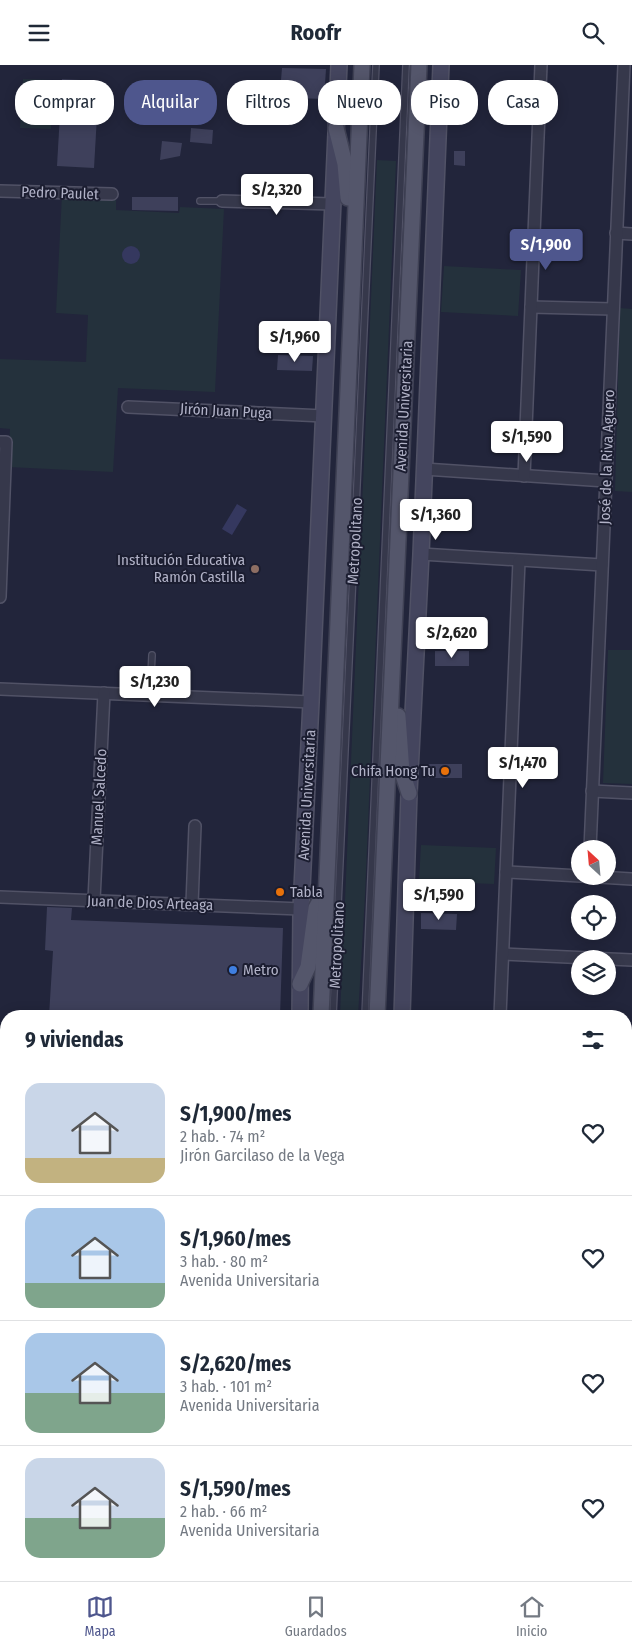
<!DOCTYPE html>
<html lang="es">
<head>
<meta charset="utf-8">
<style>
	:root { --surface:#fff; --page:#f2f2f3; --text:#1f2937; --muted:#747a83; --line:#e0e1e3; --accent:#4e568d }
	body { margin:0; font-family:"Fira Sans Condensed",sans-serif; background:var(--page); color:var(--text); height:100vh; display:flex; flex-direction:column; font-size:19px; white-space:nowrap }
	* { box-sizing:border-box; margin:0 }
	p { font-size:16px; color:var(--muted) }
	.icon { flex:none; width:28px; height:28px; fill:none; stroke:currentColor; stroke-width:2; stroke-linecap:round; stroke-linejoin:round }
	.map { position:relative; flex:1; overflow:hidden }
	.panel { position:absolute; left:0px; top:945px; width:632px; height:571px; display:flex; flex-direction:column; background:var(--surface); border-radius:20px 20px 0 0; box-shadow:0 2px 12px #0003 }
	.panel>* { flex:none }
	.banner { position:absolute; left:15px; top:15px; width:602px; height:45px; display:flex; gap:10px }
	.needle { width:32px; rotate:334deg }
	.tools { position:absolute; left:571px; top:775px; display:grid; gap:10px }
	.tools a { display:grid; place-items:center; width:45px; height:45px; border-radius:50%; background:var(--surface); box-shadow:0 2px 12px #0003; font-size:25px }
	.price { position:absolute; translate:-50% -42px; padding:0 11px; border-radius:5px; background:#fff; color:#222; font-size:16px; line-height:32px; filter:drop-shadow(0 1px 2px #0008) }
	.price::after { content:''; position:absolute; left:50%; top:30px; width:15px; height:11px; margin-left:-8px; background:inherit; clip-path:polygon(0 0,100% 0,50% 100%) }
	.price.active { background:var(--accent); color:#fff }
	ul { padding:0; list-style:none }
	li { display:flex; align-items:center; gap:15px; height:125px; padding:0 25px }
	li+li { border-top:1px solid var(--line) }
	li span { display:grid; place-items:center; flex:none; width:140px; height:100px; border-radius:15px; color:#555 }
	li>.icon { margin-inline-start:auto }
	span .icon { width:60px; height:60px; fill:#fffc; stroke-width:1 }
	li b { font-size:21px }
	h2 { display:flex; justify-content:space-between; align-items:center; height:60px; padding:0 25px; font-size:21px }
	.tag { padding:0 18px; border-radius:20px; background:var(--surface); box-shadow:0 2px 12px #0003; font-size:18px; line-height:45px }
	.tag.active { background:var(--accent); color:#fff }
	header { display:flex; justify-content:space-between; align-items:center; height:65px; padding:0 25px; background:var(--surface); font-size:22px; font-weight:700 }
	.tab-bar { display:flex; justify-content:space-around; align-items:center; height:70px; border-top:1px solid var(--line); background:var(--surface); font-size:14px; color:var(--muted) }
	.tab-bar a { display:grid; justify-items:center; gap:2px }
	.tab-bar .active { color:var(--accent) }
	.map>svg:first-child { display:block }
</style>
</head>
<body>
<header><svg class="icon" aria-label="menu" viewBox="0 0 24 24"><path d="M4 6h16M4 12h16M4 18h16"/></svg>Roofr<svg class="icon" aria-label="search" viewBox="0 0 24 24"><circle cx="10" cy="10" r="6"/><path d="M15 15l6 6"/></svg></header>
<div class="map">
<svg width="632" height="1516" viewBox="0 0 632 1516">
	<rect width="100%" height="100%" fill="#22253b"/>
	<g fill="#24313c">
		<polygon points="23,14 53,15 51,64 20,63"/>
		<polygon points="377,95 396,96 365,830 358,951 340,951"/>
		<polygon points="62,129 116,132 116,145 179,148 180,142 224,144 215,327 118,323 113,407 8,402 10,364 0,363 0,294 86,297 88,250 56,248"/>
		<polygon points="444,201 521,205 518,251 441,247"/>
		<polygon points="620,243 632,244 632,427 615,426"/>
		<polygon points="608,585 632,585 632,719 603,718"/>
		<polygon points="421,780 496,783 494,819 419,816"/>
		<polygon points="626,1379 632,1379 632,1516 592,1516 592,1510 626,1510"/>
		<polygon points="0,1497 6,1497 6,1510 27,1510 27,1516 0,1516"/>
		<polygon points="317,1510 336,1510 335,1516 316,1516"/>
	</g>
	<g fill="#35385f">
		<circle cx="131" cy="190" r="9"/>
		<polygon points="237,439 247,445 232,470 222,464"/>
	</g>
	<g fill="#3e405b">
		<polygon points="282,3 326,4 324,34 294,33 295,16 281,15"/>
		<polygon points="62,14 99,16 94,103 57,101"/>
		<polygon points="191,63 213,65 212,79 190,77"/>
		<polygon points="162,76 182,78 180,91 160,95"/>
		<polygon points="454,86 465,86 465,101 454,100"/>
		<polygon points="132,132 178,132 178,146 132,145"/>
		<polygon points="278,290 313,291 312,306 277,305"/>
		<rect x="435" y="586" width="34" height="15"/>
		<rect x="428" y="699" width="34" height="14"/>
		<polygon points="47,842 72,843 71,855 283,863 280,951 49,951 53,886 45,885"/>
		<polygon points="421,848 457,849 456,865 421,864"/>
	</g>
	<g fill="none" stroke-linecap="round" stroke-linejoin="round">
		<g stroke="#515266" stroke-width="8">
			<g id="lane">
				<polyline points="200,136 222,136"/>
				<polyline points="150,630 152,590"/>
				<polyline points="333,951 376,0"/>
				<polyline points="365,951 406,0"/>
				<polyline points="310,1516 310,1510"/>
				<polyline points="341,1516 341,1510"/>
			</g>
		</g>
		<g stroke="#515266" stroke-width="14">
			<g id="street">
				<polyline points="0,126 112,129"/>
				<polyline points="222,136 333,139"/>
				<polyline points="616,168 632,169"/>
				<polyline points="531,242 613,244"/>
				<polyline points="128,342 324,351"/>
				<polyline points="0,377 6,377 0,532"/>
				<polyline points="424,404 606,416"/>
				<polyline points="524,411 541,0"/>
				<polyline points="421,489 602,500"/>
				<polyline points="0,624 311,637"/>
				<polyline points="592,726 632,728"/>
				<polyline points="590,784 624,0"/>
				<polyline points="506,807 580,811"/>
				<polyline points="582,811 632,814"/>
				<polyline points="0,832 301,844"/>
				<polyline points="94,835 104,628"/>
				<polyline points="192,839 195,761"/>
				<polyline points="503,889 632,895"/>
				<polyline points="500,951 519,496"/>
				<polyline points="626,969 632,969"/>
				<polyline points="44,1516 44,1510"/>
			</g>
		</g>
		<g stroke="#515266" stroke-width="18">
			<g id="secondary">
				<polyline points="300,951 301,844 311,637 339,0"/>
				<polyline points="402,951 409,728 421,489 441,0"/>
				<polyline points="0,1051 6,1051"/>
				<polyline points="0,1077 6,1078"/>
				<polyline points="626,1084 632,1085"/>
				<polyline points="626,1110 632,1111"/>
				<polyline points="273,1516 274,1510"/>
				<polyline points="378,1516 378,1510"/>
			</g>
		</g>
		<g stroke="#3f4154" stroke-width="18">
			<g id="primary">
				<polyline points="336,63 345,99 348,133"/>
				<polyline points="398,651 402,707 409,728"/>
				<polyline points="300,919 308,902 316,843 325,827"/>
				<polyline points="321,951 362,0"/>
				<polyline points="377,951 419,0"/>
				<polyline points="299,1516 299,1510"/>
				<polyline points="353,1516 353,1510"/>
			</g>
		</g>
		<use href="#lane" stroke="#36384b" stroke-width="5.5"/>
		<use href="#street" stroke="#36384b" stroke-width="11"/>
		<use href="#secondary" stroke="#44455e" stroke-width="15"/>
		<use href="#primary" stroke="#54566b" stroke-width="15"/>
	</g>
	<circle fill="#8d6e63" stroke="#1b1d30" stroke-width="2" cx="255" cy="504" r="5"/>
	<g fill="#e8710a" stroke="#1b1d30" stroke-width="2">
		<circle cx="445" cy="706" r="5"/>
		<circle cx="280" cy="827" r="5"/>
	</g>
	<circle fill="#3f7fe0" stroke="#1b1d30" stroke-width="2" cx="233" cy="905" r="5"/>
	<g text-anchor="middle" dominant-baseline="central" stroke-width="4" stroke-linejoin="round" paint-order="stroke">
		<g font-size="15" fill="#b1b2c7" stroke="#1b1d30">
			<text transform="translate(60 128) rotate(2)">Pedro Paulet</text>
			<text transform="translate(404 341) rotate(-87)">Avenida Universitaria</text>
			<text transform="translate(226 346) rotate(3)">Jirón Juan Puga</text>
			<text transform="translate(607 392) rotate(-88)">José de la Riva Aguero</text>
			<text transform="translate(355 476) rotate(-87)">Metropolitano</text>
			<text transform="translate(307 730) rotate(-87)">Avenida Universitaria</text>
			<text transform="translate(99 732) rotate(-87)">Manuel Salcedo</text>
			<text transform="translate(150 838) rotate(2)">Juan de Dios Arteaga</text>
			<text transform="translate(337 880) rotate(-87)">Metropolitano</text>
		</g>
		<g font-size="15" fill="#b1b2c7" stroke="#1b1d30" text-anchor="end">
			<text x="245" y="495">Institución Educativa<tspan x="245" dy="17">Ramón Castilla</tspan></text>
			<text x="435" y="706">Chifa Hong Tu</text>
			<text x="290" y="827" text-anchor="start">Tabla</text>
			<text x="243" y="905" text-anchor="start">Metro</text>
		</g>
	</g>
</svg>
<div class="tools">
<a><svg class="needle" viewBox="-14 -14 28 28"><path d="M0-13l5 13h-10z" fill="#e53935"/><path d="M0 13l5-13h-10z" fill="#747a83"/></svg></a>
<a><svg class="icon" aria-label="locate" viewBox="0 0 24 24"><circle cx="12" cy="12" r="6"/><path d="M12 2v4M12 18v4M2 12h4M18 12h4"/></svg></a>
<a><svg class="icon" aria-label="layers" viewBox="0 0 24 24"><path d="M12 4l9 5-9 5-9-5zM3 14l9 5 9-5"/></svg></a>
</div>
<b class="price" style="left:277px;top:151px">S/2,320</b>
<b class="price active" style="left:546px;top:206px">S/1,900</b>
<b class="price" style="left:295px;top:298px">S/1,960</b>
<b class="price" style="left:527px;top:398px">S/1,590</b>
<b class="price" style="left:436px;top:476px">S/1,360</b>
<b class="price" style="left:452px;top:594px">S/2,620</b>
<b class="price" style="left:155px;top:643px">S/1,230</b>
<b class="price" style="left:523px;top:724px">S/1,470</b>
<b class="price" style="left:439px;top:856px">S/1,590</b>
<div class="banner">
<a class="tag">Comprar</a>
<a class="tag active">Alquilar</a>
<a class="tag">Filtros</a>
<a class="tag">Nuevo</a>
<a class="tag">Piso</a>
<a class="tag">Casa</a>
</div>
<section class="panel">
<h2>9 viviendas<svg class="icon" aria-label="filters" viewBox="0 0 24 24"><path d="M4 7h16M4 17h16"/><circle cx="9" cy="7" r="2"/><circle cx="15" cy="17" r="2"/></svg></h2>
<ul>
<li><span style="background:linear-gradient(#c9d6e8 75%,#c2b280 0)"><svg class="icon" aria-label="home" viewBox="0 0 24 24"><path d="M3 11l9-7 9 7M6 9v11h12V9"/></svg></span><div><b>S/1,900/mes</b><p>2 hab. · 74 m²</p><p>Jirón Garcilaso de la Vega</p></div><svg class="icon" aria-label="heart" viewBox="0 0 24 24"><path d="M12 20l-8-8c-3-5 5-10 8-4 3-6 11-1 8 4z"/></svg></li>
<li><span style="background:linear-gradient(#a9c7e8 75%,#7fa58c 0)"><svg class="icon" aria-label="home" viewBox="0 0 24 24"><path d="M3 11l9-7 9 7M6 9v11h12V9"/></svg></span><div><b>S/1,960/mes</b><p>3 hab. · 80 m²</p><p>Avenida Universitaria</p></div><svg class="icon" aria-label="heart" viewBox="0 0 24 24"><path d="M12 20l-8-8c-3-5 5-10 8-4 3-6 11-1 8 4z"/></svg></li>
<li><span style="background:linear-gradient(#a9c7e8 60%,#7fa58c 0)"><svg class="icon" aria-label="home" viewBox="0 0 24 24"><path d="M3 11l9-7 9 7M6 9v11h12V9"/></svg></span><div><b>S/2,620/mes</b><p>3 hab. · 101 m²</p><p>Avenida Universitaria</p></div><svg class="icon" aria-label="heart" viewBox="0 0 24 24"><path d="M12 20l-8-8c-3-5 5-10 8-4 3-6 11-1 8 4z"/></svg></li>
<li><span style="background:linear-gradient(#c9d6e8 60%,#7fa58c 0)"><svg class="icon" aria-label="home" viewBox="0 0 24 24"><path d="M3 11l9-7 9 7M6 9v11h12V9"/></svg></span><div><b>S/1,590/mes</b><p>2 hab. · 66 m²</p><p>Avenida Universitaria</p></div><svg class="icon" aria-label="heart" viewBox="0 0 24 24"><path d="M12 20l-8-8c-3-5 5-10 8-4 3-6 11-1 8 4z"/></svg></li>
</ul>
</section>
</div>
<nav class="tab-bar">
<a class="active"><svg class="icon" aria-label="map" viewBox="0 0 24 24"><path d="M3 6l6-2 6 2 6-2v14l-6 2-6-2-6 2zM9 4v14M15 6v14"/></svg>Mapa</a>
<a><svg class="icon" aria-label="saved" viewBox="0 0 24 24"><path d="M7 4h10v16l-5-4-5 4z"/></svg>Guardados</a>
<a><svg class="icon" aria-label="home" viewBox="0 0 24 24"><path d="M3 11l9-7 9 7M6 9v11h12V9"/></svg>Inicio</a>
</nav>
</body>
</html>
